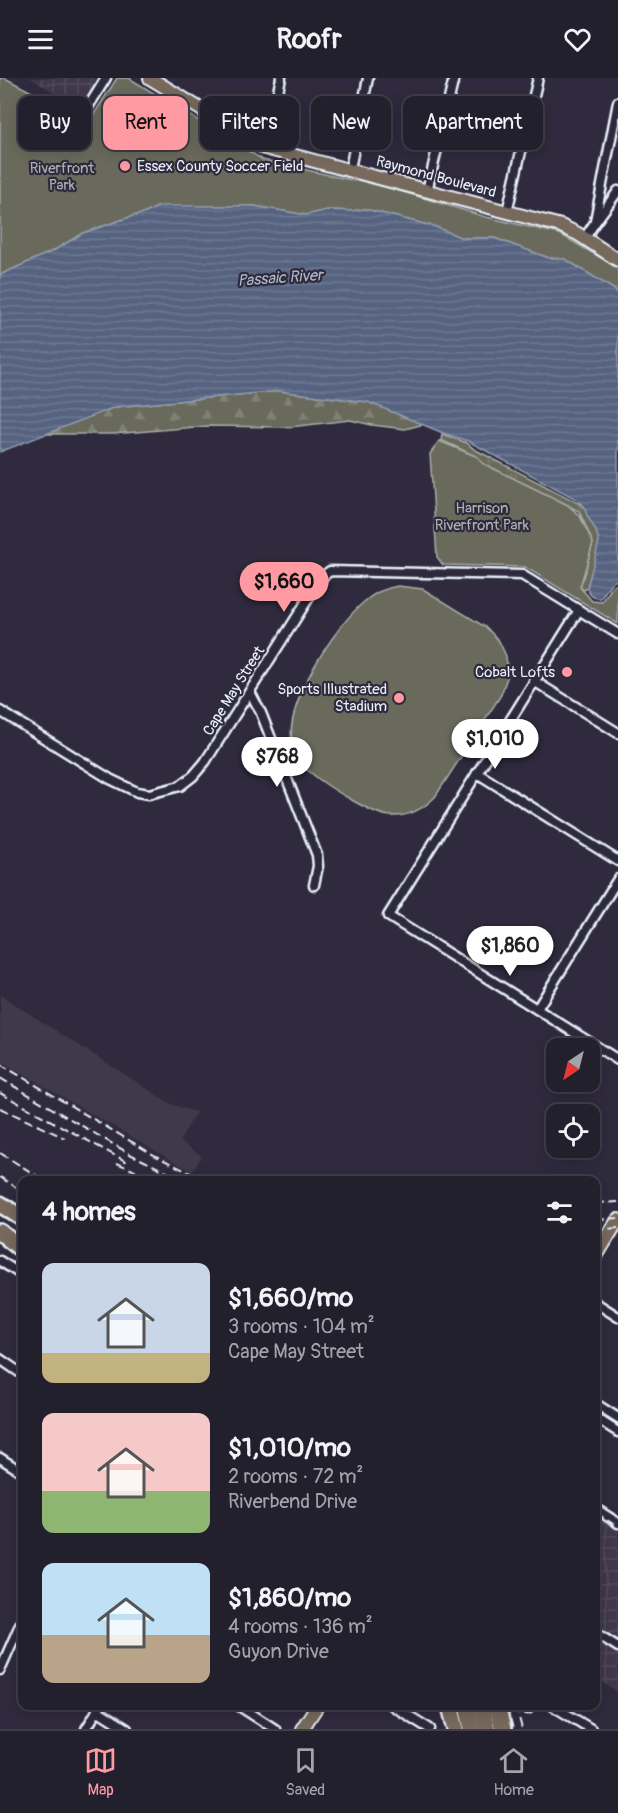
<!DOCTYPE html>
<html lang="en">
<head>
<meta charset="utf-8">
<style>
	:root { --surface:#23202e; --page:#2b2836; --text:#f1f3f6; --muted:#a3a3aa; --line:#403e4a; --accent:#ff9aa2 }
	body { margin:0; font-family:Pangolin,sans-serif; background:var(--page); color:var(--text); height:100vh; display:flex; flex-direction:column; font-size:22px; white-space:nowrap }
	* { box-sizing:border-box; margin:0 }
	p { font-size:20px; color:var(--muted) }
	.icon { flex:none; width:33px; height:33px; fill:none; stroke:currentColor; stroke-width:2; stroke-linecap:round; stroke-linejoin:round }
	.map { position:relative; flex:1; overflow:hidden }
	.details { position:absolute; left:18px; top:1098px; width:582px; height:534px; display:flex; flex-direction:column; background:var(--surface); border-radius:12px; box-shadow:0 3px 15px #0003,0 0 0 2px var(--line) }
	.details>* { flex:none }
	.top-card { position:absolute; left:18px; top:18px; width:582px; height:54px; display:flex; gap:12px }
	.needle { width:39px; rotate:215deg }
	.controls { position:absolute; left:546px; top:960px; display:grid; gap:12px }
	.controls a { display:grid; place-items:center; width:54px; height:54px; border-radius:12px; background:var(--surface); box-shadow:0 3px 15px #0003,0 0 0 2px var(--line); font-size:30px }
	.price { position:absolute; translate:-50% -51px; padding:0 14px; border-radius:21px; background:#fff; color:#222; font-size:20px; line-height:39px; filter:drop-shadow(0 2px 3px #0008) }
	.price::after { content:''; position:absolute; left:50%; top:36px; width:18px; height:14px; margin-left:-9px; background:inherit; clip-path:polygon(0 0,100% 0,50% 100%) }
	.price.on { background:var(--accent); color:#111 }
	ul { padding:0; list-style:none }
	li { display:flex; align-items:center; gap:18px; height:150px; padding:0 24px }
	li span { display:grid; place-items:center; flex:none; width:168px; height:120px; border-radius:12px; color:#555 }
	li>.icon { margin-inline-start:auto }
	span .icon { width:72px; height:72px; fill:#fffc; stroke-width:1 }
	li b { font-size:26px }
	h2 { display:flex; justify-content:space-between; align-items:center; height:72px; padding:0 24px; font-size:26px }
	.tag { padding:0 21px; border-radius:12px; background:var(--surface); box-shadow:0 3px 15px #0003,0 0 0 2px var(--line); font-size:21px; line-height:54px }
	.tag.on { background:var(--accent); color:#111 }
	header { display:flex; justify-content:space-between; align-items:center; height:78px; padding:0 24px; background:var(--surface); font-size:27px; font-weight:700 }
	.tabs { display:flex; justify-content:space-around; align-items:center; height:84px; border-top:2px solid var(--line); background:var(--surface); font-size:16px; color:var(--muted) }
	.tabs a { display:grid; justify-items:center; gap:3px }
	.tabs .on { color:var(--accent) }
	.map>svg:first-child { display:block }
</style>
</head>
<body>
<header><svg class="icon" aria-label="menu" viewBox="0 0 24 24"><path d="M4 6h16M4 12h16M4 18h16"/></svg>Roofr<svg class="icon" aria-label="heart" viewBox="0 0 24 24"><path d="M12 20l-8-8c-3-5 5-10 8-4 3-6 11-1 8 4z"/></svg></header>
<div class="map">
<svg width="618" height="1651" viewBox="0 0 618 1651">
	<defs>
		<pattern id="industrial-grid" width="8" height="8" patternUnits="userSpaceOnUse" patternTransform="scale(1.5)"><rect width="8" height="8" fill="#41374b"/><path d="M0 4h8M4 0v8" fill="none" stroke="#534b5d"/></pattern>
		<pattern id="grass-tufts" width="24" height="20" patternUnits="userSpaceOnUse" patternTransform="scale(1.5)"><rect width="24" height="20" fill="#6a6b5c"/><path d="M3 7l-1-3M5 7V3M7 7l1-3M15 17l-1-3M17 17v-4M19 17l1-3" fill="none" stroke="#7f8174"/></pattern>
		<pattern id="forest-firs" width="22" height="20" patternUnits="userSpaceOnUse" patternTransform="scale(1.5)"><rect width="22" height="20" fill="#6a6b5c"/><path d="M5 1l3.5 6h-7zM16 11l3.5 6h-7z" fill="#7f8174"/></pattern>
		<pattern id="water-rules" width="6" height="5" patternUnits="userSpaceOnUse" patternTransform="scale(1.5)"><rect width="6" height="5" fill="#576380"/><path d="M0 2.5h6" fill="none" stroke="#6f7a93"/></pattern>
	</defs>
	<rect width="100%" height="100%" fill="#2f2a3d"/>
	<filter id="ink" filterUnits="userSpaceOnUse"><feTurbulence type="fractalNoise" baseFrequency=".0167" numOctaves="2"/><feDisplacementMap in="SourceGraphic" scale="12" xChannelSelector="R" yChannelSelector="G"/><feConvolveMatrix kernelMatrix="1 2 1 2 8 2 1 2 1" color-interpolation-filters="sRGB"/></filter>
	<g filter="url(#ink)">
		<polygon fill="#41374b" points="0,917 173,1027 196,1034 180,1063 202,1078 192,1094 0,983"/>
		<g fill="url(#industrial-grid)">
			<polygon points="30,0 98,0 79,30"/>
			<polygon points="596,1433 618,1447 618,1614 596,1600"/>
		</g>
		<path fill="url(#grass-tufts)" stroke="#a9aeaa" stroke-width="1.5" d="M442,356L467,365L474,371L584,428C587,440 598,451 599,463C600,472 589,500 587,510L584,512L580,509L593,465L579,433L482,385L478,379L441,362Z"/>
		<polygon fill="url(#forest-firs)" stroke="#a9aeaa" stroke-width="1.5" points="279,313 368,324 424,346 405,351 372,347 350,342 290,349 208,348 112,356 44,356 115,329"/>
		<g fill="#6a6b5c" stroke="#a9aeaa" stroke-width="1.5">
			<polygon points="0,0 5,0 89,44 117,0 129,0 263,82 355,103 361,101 486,139 560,156 618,190 618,214 565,181 549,180 494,160 462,160 436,149 365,131 352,133 328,132 306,137 254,128 157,129 146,135 133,138 83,155 55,172 0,197"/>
			<polygon points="439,363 478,379 482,385 568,427 580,438 593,465 580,509 592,523 602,524 613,508 618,506 618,546 525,489 443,487 437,479 430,376"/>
			<path d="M398,508L423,511L487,550L499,563L506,578L508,597L501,617L435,719C423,731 409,739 391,738C374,738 325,707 311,695C303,689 296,679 293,669C281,629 335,548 365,523C374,515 386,510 398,508Z"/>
		</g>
		<path fill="url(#water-rules)" stroke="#919cb0" stroke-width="1.5" d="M165,128H254L306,137L328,132L352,133L365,131L436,149L462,160H494L549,180L565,181L618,214V501L611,505L601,520C593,521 589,517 587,510L599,464L596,453L587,437L584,428L578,422L468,363L443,355L368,324L279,313L115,329L0,374V197L55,172L83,155L133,138L146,135L157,129Z"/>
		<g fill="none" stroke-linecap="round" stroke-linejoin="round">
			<g stroke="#e8f1f8" stroke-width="13">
				<g id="street">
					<polyline points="83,37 106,0"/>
					<polyline points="265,70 281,0"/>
					<polyline points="350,91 368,0"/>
					<polyline points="427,113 454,0"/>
					<polyline points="507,134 538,0"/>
					<polyline points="595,143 618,24"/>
					<path d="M585,160C595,143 607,129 618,113"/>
					<polyline points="579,532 388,838 618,982"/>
					<polyline points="534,603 618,655"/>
					<polyline points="250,614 261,635 317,777 318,788 314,807"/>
					<polyline points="0,633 110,701 137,714 149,716 180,708 193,698 205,684 322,499 330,493 522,497 618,556"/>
					<polyline points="477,695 618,783"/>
					<polyline points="537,931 618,801"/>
					<polyline points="0,1183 22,1197"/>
					<polyline points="596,1225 618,1239"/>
					<polyline points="0,1281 22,1296"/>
					<polyline points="596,1326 618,1340"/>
					<polyline points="596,1340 618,1354"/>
					<polyline points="0,1380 22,1394"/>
					<polyline points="596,1431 618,1445"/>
					<polyline points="596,1555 618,1569"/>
					<polyline points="0,1592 22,1542"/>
					<polyline points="239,1628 275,1651"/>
					<polyline points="393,1628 430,1651"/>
					<polyline points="553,1628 591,1651"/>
					<polyline points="528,1631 530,1628"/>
					<polyline points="97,1632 127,1651"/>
					<polyline points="86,1651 100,1628"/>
				</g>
			</g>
			<g stroke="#e8f1f8" stroke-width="16">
				<g id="primary">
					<polyline points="150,0 251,62 265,70 561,148 578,156 618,182"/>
					<polyline points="596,1178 618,1142"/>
					<polyline points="302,1651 317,1628"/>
				</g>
			</g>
			<g stroke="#e8f1f8" stroke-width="20">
				<g id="highway">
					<polyline points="0,1126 22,1140"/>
					<polyline points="0,1154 22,1172"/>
					<polyline points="450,1628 456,1651"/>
					<polyline points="467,1628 472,1651"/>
					<polyline points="482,1628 487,1651"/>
					<polyline points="497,1628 503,1651"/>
				</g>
			</g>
			<use href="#street" stroke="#2f2a3d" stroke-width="8"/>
			<use href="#primary" stroke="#77695c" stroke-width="12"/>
			<use href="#highway" stroke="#77695c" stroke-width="15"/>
			<g stroke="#e8f1f8" stroke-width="2" stroke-dasharray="9 4.5" stroke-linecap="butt">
				<polyline points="0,986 154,1077 204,1102"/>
				<polyline points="0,1000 130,1076 175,1098"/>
				<polyline points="0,1015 127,1084"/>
				<polyline points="0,1030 65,1060"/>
				<polyline points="0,1075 44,1102"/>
				<polyline points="117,1085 155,1102"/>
				<polyline points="0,1099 22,1113"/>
				<polyline points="596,1125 618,1124"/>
				<polyline points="596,1142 618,1140"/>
				<polyline points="596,1152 618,1150"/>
				<polyline points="596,1435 618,1449"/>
				<polyline points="507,1628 513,1651"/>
				<polyline points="516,1628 522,1651"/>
			</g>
		</g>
	</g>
	<g fill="#ff9aa2" stroke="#2f2a3d" stroke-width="2">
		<circle cx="125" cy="88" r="6"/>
		<circle cx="567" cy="594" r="6"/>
		<circle cx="399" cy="620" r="6"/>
	</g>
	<g text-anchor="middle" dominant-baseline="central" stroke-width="4.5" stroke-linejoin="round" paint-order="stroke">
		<g font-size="15" fill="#e8f1f8" stroke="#2f2a3d" text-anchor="end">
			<text x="137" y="88" text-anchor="start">Essex County Soccer Field</text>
			<text x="555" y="594">Cobalt Lofts</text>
			<text x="387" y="611">Sports Illustrated<tspan x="387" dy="17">Stadium</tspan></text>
		</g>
		<g font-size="15" fill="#afb5b2" stroke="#2f2a3d">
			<text x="62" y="90">Riverfront<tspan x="62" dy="17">Park</tspan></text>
			<text x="482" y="430">Harrison<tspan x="482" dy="17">Riverfront Park</tspan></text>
		</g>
		<g font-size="15" fill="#e8f1f8" stroke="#2f2a3d">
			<text transform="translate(436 99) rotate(15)">Raymond Boulevard</text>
			<text transform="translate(234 613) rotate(-58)">Cape May Street</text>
		</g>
		<g font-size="16" font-style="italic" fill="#aeb8c8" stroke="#2f2a3d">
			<text transform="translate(280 200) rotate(-4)">Passaic River</text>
		</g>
	</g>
</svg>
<div class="controls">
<a><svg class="needle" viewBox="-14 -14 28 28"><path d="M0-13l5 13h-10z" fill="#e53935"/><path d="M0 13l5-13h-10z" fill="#a3a3aa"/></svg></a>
<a><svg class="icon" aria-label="locate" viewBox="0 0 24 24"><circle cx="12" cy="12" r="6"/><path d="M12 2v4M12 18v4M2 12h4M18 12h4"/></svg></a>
</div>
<b class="price on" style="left:284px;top:535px">$1,660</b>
<b class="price" style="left:495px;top:692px">$1,010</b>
<b class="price" style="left:277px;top:710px">$768</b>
<b class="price" style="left:510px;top:899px">$1,860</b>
<div class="top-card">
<a class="tag">Buy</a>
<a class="tag on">Rent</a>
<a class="tag">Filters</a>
<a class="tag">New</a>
<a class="tag">Apartment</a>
</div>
<section class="details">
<h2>4 homes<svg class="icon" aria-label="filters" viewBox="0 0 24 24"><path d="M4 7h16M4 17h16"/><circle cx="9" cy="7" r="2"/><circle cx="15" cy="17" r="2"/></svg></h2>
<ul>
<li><span style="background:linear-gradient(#c9d6e8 75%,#c2b280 0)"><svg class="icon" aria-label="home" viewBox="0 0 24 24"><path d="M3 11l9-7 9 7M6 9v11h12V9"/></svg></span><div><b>$1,660/mo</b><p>3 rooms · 104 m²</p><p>Cape May Street</p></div></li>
<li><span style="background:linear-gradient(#f6c9c9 65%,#8fb573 0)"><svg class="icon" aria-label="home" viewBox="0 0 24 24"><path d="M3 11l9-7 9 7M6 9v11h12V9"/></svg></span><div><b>$1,010/mo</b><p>2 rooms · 72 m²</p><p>Riverbend Drive</p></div></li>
<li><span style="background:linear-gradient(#bfe0f5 60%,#b9a48a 0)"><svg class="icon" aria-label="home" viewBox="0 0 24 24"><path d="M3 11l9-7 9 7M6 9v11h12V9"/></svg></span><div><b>$1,860/mo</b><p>4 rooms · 136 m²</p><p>Guyon Drive</p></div></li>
</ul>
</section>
</div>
<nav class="tabs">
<a class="on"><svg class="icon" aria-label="map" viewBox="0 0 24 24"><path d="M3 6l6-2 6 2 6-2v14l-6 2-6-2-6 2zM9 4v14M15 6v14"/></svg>Map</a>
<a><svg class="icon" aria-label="saved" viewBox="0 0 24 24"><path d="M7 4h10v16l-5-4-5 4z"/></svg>Saved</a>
<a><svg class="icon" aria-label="home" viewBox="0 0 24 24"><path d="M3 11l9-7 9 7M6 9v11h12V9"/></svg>Home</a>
</nav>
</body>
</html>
